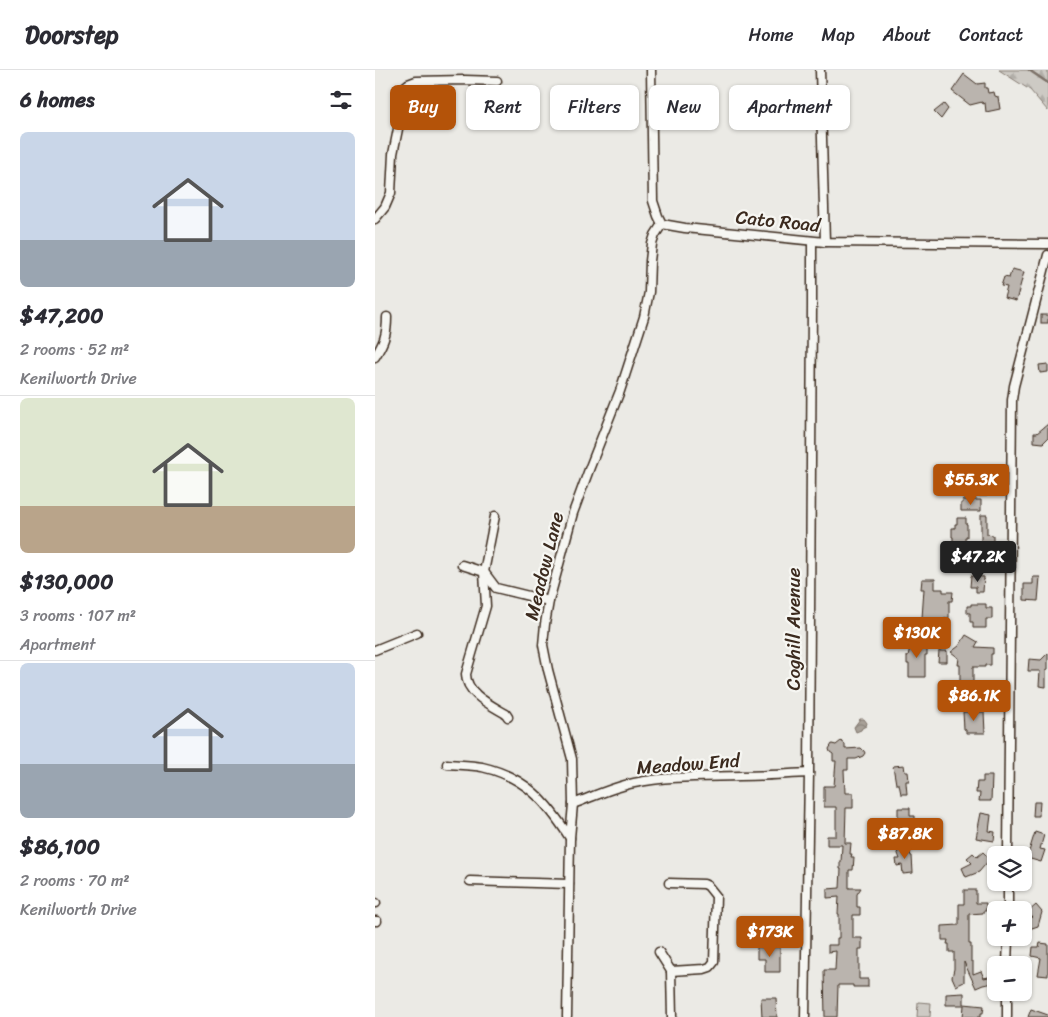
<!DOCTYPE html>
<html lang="en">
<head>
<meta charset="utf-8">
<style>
	:root { --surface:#fff; --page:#f2f2f3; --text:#2b2b33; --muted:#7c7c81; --line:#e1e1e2; --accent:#b45309 }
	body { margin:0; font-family:Sriracha,sans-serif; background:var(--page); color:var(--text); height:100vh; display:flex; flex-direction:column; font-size:19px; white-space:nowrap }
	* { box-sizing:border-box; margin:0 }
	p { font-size:16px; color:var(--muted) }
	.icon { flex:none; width:28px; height:28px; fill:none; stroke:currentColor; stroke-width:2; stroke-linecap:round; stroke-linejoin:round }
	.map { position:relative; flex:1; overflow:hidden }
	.panel { display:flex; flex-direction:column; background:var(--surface); width:375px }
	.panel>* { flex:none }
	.guide { position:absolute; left:15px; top:15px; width:475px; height:45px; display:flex; gap:10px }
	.controls { position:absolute; left:612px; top:776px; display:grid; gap:10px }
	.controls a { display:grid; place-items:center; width:45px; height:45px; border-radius:8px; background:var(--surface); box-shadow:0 1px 4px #0004; font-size:25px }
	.price { position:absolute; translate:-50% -42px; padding:0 11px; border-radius:5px; background:var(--accent); color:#fff; font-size:16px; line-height:32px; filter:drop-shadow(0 1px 2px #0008) }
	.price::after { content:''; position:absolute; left:50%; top:30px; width:15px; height:11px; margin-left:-8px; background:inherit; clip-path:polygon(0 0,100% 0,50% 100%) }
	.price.active { background:#222; color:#fff }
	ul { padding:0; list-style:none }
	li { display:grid; align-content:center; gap:10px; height:265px; padding:0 20px }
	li+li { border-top:1px solid var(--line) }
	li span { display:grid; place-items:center; height:155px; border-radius:8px; color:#555 }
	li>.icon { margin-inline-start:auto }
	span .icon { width:90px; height:90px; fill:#fffc; stroke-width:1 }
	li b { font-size:21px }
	h2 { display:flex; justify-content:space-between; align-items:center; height:60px; padding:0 20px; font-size:21px }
	.tag { padding:0 18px; border-radius:8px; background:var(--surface); box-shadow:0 1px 4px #0004; font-size:18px; line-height:45px }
	.tag.active { background:var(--accent); color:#fff }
	header { display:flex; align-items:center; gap:30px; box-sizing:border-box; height:70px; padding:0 25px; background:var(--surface); border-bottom:1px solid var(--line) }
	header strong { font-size:24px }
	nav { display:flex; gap:28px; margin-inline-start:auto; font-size:18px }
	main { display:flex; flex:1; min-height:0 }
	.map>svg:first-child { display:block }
</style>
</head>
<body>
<header>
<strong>Doorstep</strong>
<nav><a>Home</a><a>Map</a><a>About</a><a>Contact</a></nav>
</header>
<main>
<section class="panel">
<h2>6 homes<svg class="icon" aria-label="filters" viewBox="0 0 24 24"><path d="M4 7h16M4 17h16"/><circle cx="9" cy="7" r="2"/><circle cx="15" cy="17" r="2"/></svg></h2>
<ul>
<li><span style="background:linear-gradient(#c9d6e8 70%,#9aa5b1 0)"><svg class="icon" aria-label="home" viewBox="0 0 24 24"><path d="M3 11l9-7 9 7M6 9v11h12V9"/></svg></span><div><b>$47,200</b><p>2 rooms · 52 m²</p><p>Kenilworth Drive</p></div></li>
<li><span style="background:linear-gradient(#dfe7d0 70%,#b9a48a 0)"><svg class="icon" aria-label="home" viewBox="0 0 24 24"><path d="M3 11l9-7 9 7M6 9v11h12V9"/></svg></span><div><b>$130,000</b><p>3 rooms · 107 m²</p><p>Apartment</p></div></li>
<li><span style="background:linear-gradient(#c9d6e8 65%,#9aa5b1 0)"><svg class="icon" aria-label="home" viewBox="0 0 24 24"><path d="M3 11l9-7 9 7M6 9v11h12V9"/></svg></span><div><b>$86,100</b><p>2 rooms · 70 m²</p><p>Kenilworth Drive</p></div></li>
</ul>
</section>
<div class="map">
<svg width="673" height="947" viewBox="0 0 673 947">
	<defs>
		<pattern id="forest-firs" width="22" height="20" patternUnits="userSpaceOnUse" patternTransform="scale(1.25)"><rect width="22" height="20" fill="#cdcac4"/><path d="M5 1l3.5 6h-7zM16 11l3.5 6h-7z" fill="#b1aea8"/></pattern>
		<pattern id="water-waves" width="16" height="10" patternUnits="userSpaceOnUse" patternTransform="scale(1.25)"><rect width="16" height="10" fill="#a8a198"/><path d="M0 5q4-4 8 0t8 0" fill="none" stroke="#8a837b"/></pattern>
	</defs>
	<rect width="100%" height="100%" fill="#ebeae5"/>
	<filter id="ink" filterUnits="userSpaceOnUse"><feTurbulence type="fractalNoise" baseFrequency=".02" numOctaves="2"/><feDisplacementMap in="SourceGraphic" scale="10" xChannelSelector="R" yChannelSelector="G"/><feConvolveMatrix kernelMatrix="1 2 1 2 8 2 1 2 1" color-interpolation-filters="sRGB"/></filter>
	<g filter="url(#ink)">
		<polygon fill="url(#forest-firs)" stroke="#847a71" points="624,0 673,0 673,41 655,20"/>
		<polygon fill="#cdcac4" stroke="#847a71" points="543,932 556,933 555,947 542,947"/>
		<polygon fill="url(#water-waves)" stroke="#7c7167" points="485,649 489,649 492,653 491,656 487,658 486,660 481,662 479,657"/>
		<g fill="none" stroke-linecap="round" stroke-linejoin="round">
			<polyline stroke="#7c7167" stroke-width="2.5" points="654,0 673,13"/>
		</g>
		<g fill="#bab4ae" stroke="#3b2a1e">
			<polygon points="589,4 602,14 610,13 610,18 612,18 613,23 619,22 620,26 623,27 625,39 611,42 610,33 608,34 607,32 595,35 577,21"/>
			<polygon points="569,34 573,39 566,49 559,42"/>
			<polygon points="637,199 649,202 641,231 629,228 632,217 626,216 629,207 634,208"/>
			<rect x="666" y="245" width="7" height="8"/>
			<polygon points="673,294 673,302 665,303 664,295"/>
			<polygon points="673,354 673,368 668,373 659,372 659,363 662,363"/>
			<polygon points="606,397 618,397 618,402 619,402 618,414 616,414 616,420 612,420 612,426 603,426 603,404 606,404"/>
			<polygon points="588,430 606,430 606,441 586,441 586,433 588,433"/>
			<polygon points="606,445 612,445 612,464 618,465 618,483 612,483 612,490 606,490"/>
			<polygon points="582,448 591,448 591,454 592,454 592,467 590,467 591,498 578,498 578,467 577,467 577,458 580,458 580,454 582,454"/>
			<polygon points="596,506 609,507 608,522 601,522 601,517 595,517"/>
			<polygon points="658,507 665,507 663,531 649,530 649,514 658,514"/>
			<polygon points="547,509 560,509 560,519 568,519 568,522 578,522 577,531 574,531 574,548 570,548 570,553 572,554 558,554 558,558 540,558 540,548 547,548 549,519 546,519"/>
			<polygon points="596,534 611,534 611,538 617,538 617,549 611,549 611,558 598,558 598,552 595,552 595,543 592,543 592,536 596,536"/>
			<polygon points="591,565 603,572 600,577 618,578 618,584 616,584 616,595 610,595 610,597 598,597 598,617 616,617 616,629 583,629 583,620 585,620 585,595 583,595 584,588 576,582 584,576"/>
			<polygon points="549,569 549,573 552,573 552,585 550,585 550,607 534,607 534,594 532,594 532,586 533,586 535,577 538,577 537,570"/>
			<polygon points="564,581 572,581 572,592 563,592"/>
			<polygon points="673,583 673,599 671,600 671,617 664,616 665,601 653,601 654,589 666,590"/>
			<polygon points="588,642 609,642 610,663 591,663 591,660 589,659"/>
			<polygon points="466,671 470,674 470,679 486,678 489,681 490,683 488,686 481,689 473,689 473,700 469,700 470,723 478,723 478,738 471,738 470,773 476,773 475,784 477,784 476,787 479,787 478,800 474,800 474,818 486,818 482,824 482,837 485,837 485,845 478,845 478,868 487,868 487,879 484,879 484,909 493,909 493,917 478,917 478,915 463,915 462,947 450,947 449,900 460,900 461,881 453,882 453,875 462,875 462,868 464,868 464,844 463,844 464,827 452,828 452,819 465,818 466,799 465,799 465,792 466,792 467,775 452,775 452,766 461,766 461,737 449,737 449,716 459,716 461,691 458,691 458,684 455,682 454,679 457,674 461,675"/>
			<polygon points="529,695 530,702 533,702 534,711 531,711 531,713 532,724 526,724 524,714 521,714 518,696"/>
			<polygon points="608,706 617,706 616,731 604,731 605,723 601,723 602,712 608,712"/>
			<polygon points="659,732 665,732 664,746 658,746"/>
			<polygon points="523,738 535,738 535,746 540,746 540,755 535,755 535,763 523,763"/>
			<polygon points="606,743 616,745 614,761 620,762 619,771 601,768"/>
			<polygon points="660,762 669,765 665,779 670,780 666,792 652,788"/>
			<polygon points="529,774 532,781 534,780 536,786 537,786 538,803 528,804 527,795 522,796 521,789 525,789 521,778"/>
			<polygon points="608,782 615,789 604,802 591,807 587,798 597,793 592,788 598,783 602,787"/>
			<polygon points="589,820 601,820 601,833 611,833 611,841 608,841 608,843 594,844 594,874 596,874 596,891 598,891 598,904 606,901 609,908 618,906 619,913 608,915 601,918 589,892 589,912 581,916 577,907 579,899 579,882 574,882 574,874 572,874 573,870 567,870 567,856 584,855 584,834 589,834"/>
			<polygon points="661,835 667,842 663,856 654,859 650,850 657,847 653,842"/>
			<polygon points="665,873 673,874 673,906 663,905 666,888 657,886 658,877 664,877"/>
			<polygon points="382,877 405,877 405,902 390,902 390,889 382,889"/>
			<polygon points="589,923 589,934 609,936 608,943 606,943 606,947 588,947 589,935 571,935 571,924"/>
			<polygon points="386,928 401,928 402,947 387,947"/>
			<polygon points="656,939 673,945 673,947 653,947"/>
		</g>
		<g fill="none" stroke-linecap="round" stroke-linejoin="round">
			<g stroke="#3b2a1e" stroke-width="11">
				<g id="minor">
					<polyline points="276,0 278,131 283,146 287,154 310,158 450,172 673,174"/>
					<polyline points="445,0 450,172"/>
					<polyline points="0,149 10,137 16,123 18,84 24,54 25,25 28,18 33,14 41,11 90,10 122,11"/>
					<path d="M0,287C9,272 12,265 12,247"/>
					<path d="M120,446L109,502L111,536L91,604C91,624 116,635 131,644L133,647"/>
					<polyline points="87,495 109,502 121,518 174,531"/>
					<polyline points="0,580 42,563"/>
					<path d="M72,694C84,695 96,695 107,697C151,707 172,732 195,768"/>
					<path d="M198,734C217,727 238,717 259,713C293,706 330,707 365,706C388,706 411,704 434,703"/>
					<polyline points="633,785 637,330 639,316 673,185"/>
					<polyline points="95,811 194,814"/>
					<polyline points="294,813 329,814 333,816 341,826 339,892 335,897 329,899 296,901"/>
					<polyline points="0,833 1,833"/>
					<polyline points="633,840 633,812"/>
					<polyline points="0,851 2,851"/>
					<polyline points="284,882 296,901 297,947"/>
					<polyline points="632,895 633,868"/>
					<polyline points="192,947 195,768 198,734 197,689 173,600 168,575 170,554 174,531 198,443 215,397 245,321 269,247 274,222 275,191 277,174 280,165 287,154"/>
					<polyline points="430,947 434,703 437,235 437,171"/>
					<polyline points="632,947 632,922"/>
				</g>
			</g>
			<use href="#minor" stroke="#f6f6f2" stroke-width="8"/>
		</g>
	</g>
	<g text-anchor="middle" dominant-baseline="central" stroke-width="4.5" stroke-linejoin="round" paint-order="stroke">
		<g font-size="19" fill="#3b2a1e" stroke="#f6f6f2">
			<text transform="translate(403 151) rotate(6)">Cato Road</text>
			<text transform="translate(169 496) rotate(-76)">Meadow Lane</text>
			<text transform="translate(418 559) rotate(-90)">Coghill Avenue</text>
			<text transform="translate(313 694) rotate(-4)">Meadow End</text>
		</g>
	</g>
</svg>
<div class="controls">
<a><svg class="icon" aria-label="layers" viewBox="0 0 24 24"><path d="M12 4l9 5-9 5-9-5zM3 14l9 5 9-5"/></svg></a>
<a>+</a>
<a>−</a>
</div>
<b class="price" style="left:596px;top:436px">$55.3K</b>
<b class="price active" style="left:603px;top:513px">$47.2K</b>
<b class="price" style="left:542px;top:589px">$130K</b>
<b class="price" style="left:599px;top:652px">$86.1K</b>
<b class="price" style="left:530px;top:790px">$87.8K</b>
<b class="price" style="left:395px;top:888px">$173K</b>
<div class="guide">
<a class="tag active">Buy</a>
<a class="tag">Rent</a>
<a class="tag">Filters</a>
<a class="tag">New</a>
<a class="tag">Apartment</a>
</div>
</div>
</main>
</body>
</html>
